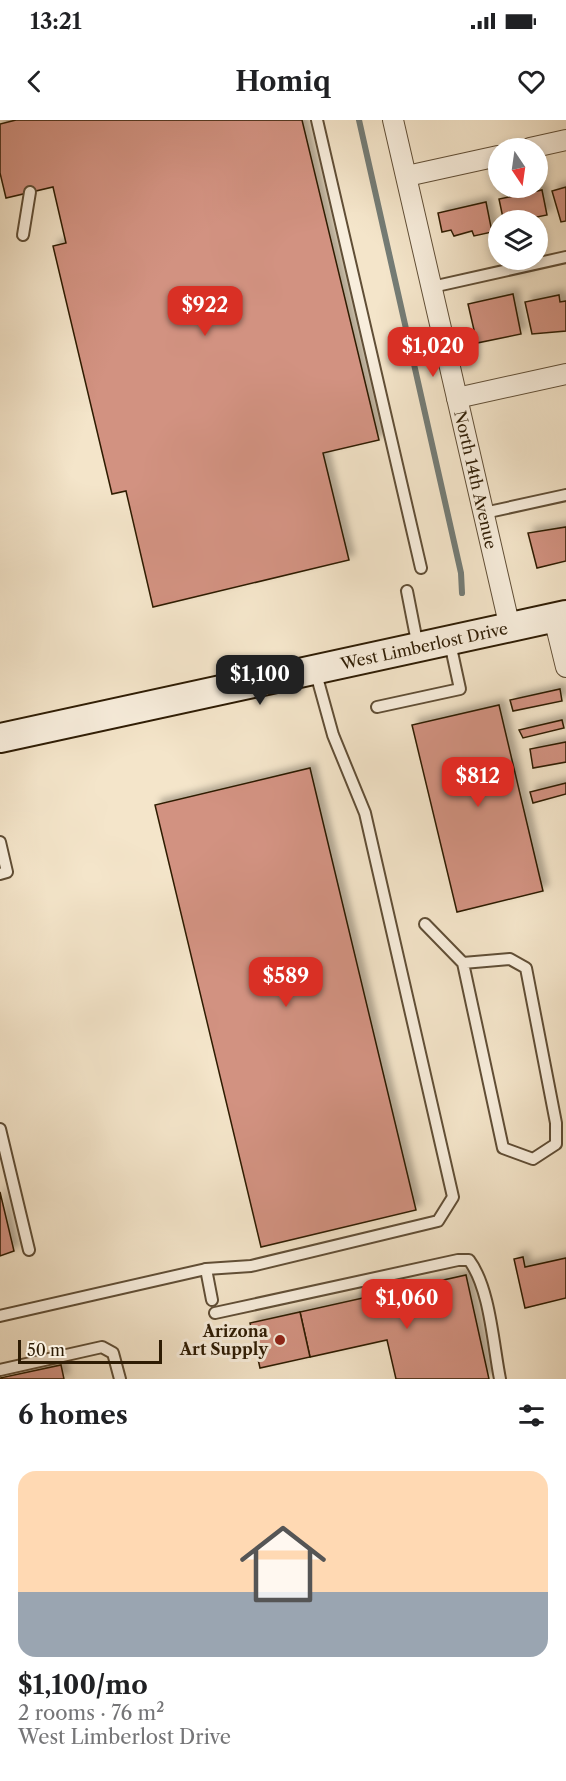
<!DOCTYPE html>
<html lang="en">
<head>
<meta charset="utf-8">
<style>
	:root { --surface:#fff; --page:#f2f2f2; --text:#202124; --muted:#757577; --line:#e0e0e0; --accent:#d93025 }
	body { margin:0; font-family:"Libre Caslon Text",serif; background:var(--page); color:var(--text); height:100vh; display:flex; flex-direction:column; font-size:22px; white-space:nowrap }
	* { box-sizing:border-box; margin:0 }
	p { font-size:20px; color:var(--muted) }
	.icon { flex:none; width:33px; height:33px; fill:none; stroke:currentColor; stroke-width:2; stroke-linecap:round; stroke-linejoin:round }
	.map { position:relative; height:1259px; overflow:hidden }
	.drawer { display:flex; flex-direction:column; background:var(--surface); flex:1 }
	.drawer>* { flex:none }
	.needle { width:39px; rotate:167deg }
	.controls { position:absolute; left:488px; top:18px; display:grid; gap:12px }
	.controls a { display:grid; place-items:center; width:60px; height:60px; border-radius:50%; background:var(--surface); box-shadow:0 3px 9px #0003; font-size:30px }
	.scale { position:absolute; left:18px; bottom:15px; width:144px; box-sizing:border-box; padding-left:6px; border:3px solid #2e1c04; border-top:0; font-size:16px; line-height:21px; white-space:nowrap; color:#2e1c04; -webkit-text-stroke:4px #f8eedd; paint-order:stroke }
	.price { position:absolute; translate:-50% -51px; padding:0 14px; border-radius:12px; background:var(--accent); color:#fff; font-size:20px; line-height:39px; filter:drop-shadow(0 2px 3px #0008) }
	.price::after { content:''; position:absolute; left:50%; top:36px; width:18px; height:14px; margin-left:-9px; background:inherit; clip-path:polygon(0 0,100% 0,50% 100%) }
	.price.selected { background:#222; color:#fff }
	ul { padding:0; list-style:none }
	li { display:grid; align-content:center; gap:12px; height:318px; padding:0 18px }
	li+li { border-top:2px solid var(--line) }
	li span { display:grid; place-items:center; height:186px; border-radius:18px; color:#555 }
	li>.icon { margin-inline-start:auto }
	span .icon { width:108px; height:108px; fill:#fffc; stroke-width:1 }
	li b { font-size:26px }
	h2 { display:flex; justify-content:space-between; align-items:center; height:72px; padding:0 18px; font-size:26px }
	.status { display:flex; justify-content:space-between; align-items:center; height:42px; padding:0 30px; background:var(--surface); direction:ltr }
	.status svg { height:16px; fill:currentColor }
	header { display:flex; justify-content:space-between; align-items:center; height:78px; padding:0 18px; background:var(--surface); font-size:27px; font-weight:700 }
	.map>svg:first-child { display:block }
</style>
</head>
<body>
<div class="status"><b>13:21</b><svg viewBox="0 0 49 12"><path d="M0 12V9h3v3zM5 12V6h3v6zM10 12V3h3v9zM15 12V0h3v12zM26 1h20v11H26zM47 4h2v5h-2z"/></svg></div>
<header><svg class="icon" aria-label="back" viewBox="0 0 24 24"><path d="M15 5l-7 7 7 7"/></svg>Homiq<svg class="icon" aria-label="heart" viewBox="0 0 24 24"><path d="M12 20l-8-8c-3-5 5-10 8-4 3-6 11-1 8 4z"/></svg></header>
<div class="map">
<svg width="566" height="1259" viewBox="0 0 566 1259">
	<defs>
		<filter id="shadow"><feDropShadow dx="5.5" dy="-5.5" stdDeviation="3" flood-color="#0004"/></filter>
	</defs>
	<rect width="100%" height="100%" fill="#f4e5ca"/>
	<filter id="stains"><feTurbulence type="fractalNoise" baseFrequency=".00333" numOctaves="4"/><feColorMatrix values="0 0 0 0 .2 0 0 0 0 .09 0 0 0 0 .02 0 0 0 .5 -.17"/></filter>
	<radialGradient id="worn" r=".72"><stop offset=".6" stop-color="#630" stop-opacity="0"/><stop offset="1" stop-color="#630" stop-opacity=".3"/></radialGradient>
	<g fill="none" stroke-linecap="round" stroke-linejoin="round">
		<polyline stroke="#747c76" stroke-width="6" points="359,0 461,453 462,473"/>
	</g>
	<g fill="#d29281" stroke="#2e1c04" stroke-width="1.5" filter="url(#shadow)">
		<polygon points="16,0 302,0 379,320 323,333 349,440 153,487 126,371 112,374 53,126 66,123 53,67 6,78 0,53 0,4"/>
		<polygon points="566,67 566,101 561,102 552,71"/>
		<polygon points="542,70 547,95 522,100 503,98 499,79"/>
		<polygon points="486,82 492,112 474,116 472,111 454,116 451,110 442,112 438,93"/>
		<polygon points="513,174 521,214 477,223 468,184"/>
		<polygon points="559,175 560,182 566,181 566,211 532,214 525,182"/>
		<polygon points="566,407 566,441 537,448 528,413"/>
		<polygon points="560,569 562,581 513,591 510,580"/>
		<polygon points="499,585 543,771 457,792 412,605"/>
		<polygon points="562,600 564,608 523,618 519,610"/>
		<polygon points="566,622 566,642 533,648 530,629"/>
		<polygon points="310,648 416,1090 261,1127 155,685"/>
		<polygon points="566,663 566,674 533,683 530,672"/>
		<polygon points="0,1072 14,1131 0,1136"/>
		<polygon points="523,1137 525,1147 566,1138 566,1178 525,1188 514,1139"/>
		<polygon points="466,1155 489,1259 396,1259 387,1220 310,1237 300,1192"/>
		<polygon points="300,1192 310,1237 260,1248 250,1203"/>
		<polygon points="61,1245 64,1259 0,1259 0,1258"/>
	</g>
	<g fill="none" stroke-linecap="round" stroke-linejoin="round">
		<g stroke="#604e36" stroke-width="14">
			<g id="lane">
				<polyline points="317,0 421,448"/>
				<polyline points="23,115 30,72"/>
				<polyline points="432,167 566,137"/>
				<polyline points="484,393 566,375"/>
				<polyline points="407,471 418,527"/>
				<polyline points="377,587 460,569 450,523"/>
				<polyline points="0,722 7,752 0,754"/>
				<polyline points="425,804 463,843 503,1028 533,1039 556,1024 556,1003 526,848 510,839 463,843"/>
				<polyline points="0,1009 29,1130"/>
				<polyline points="206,1149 251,1146 438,1101 453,1077 365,693 333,615 315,550"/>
				<path d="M215,1193L458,1140H469C490,1168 493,1224 500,1259"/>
				<polyline points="0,1196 206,1149 212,1180"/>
				<polyline points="0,1250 102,1227 113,1233 120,1259"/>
			</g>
		</g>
		<g stroke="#604e36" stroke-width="22">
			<g id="street">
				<path id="s1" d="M393,0L510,508"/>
				<polyline points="530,28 566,20"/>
				<polyline points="407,56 498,36"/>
				<polyline points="457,278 566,254"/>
				<polyline points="554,498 566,547"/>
			</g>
		</g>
		<g stroke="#2e1c04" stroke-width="32">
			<g id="secondary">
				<path id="s2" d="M0,618L566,495"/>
			</g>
		</g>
		<use href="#lane" stroke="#f8eedd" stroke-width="10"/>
		<use href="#street" stroke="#f8eedd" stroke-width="20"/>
		<use href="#secondary" stroke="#f8eedd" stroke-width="28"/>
	</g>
	<circle fill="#8f2418" stroke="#f8eedd" stroke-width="2" cx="280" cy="1220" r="6"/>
	<g text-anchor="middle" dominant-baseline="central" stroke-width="6" stroke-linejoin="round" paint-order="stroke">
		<g font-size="16" fill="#2e1c04" stroke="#f8eedd">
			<text stroke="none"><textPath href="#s1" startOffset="369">North 14th Avenue</textPath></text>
			<text stroke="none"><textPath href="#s2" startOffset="434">West Limberlost Drive</textPath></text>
		</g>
		<g font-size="16" font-weight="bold" fill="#2e1c04" stroke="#f8eedd" text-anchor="end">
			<text x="268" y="1211">Arizona<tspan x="268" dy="18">Art Supply</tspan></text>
		</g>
	</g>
	<rect width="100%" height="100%" filter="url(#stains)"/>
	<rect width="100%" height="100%" fill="url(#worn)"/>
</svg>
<div class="controls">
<a><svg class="needle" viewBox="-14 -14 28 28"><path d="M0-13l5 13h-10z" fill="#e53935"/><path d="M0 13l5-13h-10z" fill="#757577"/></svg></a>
<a><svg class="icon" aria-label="layers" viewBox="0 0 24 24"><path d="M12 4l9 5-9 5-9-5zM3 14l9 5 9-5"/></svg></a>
</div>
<div class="scale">50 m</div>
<b class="price" style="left:205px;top:217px">$922</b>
<b class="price" style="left:433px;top:258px">$1,020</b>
<b class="price selected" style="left:260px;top:586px">$1,100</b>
<b class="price" style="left:478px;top:688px">$812</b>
<b class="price" style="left:286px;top:888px">$589</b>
<b class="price" style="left:407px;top:1210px">$1,060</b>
</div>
<section class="drawer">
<h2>6 homes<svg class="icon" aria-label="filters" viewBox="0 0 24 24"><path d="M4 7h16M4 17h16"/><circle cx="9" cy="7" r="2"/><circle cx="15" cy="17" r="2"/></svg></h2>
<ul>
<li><span style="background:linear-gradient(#ffd9b3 65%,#9aa5b1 0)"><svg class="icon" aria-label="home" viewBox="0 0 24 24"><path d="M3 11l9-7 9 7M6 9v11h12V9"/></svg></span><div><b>$1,100/mo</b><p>2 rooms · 76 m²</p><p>West Limberlost Drive</p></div></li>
</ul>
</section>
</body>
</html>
